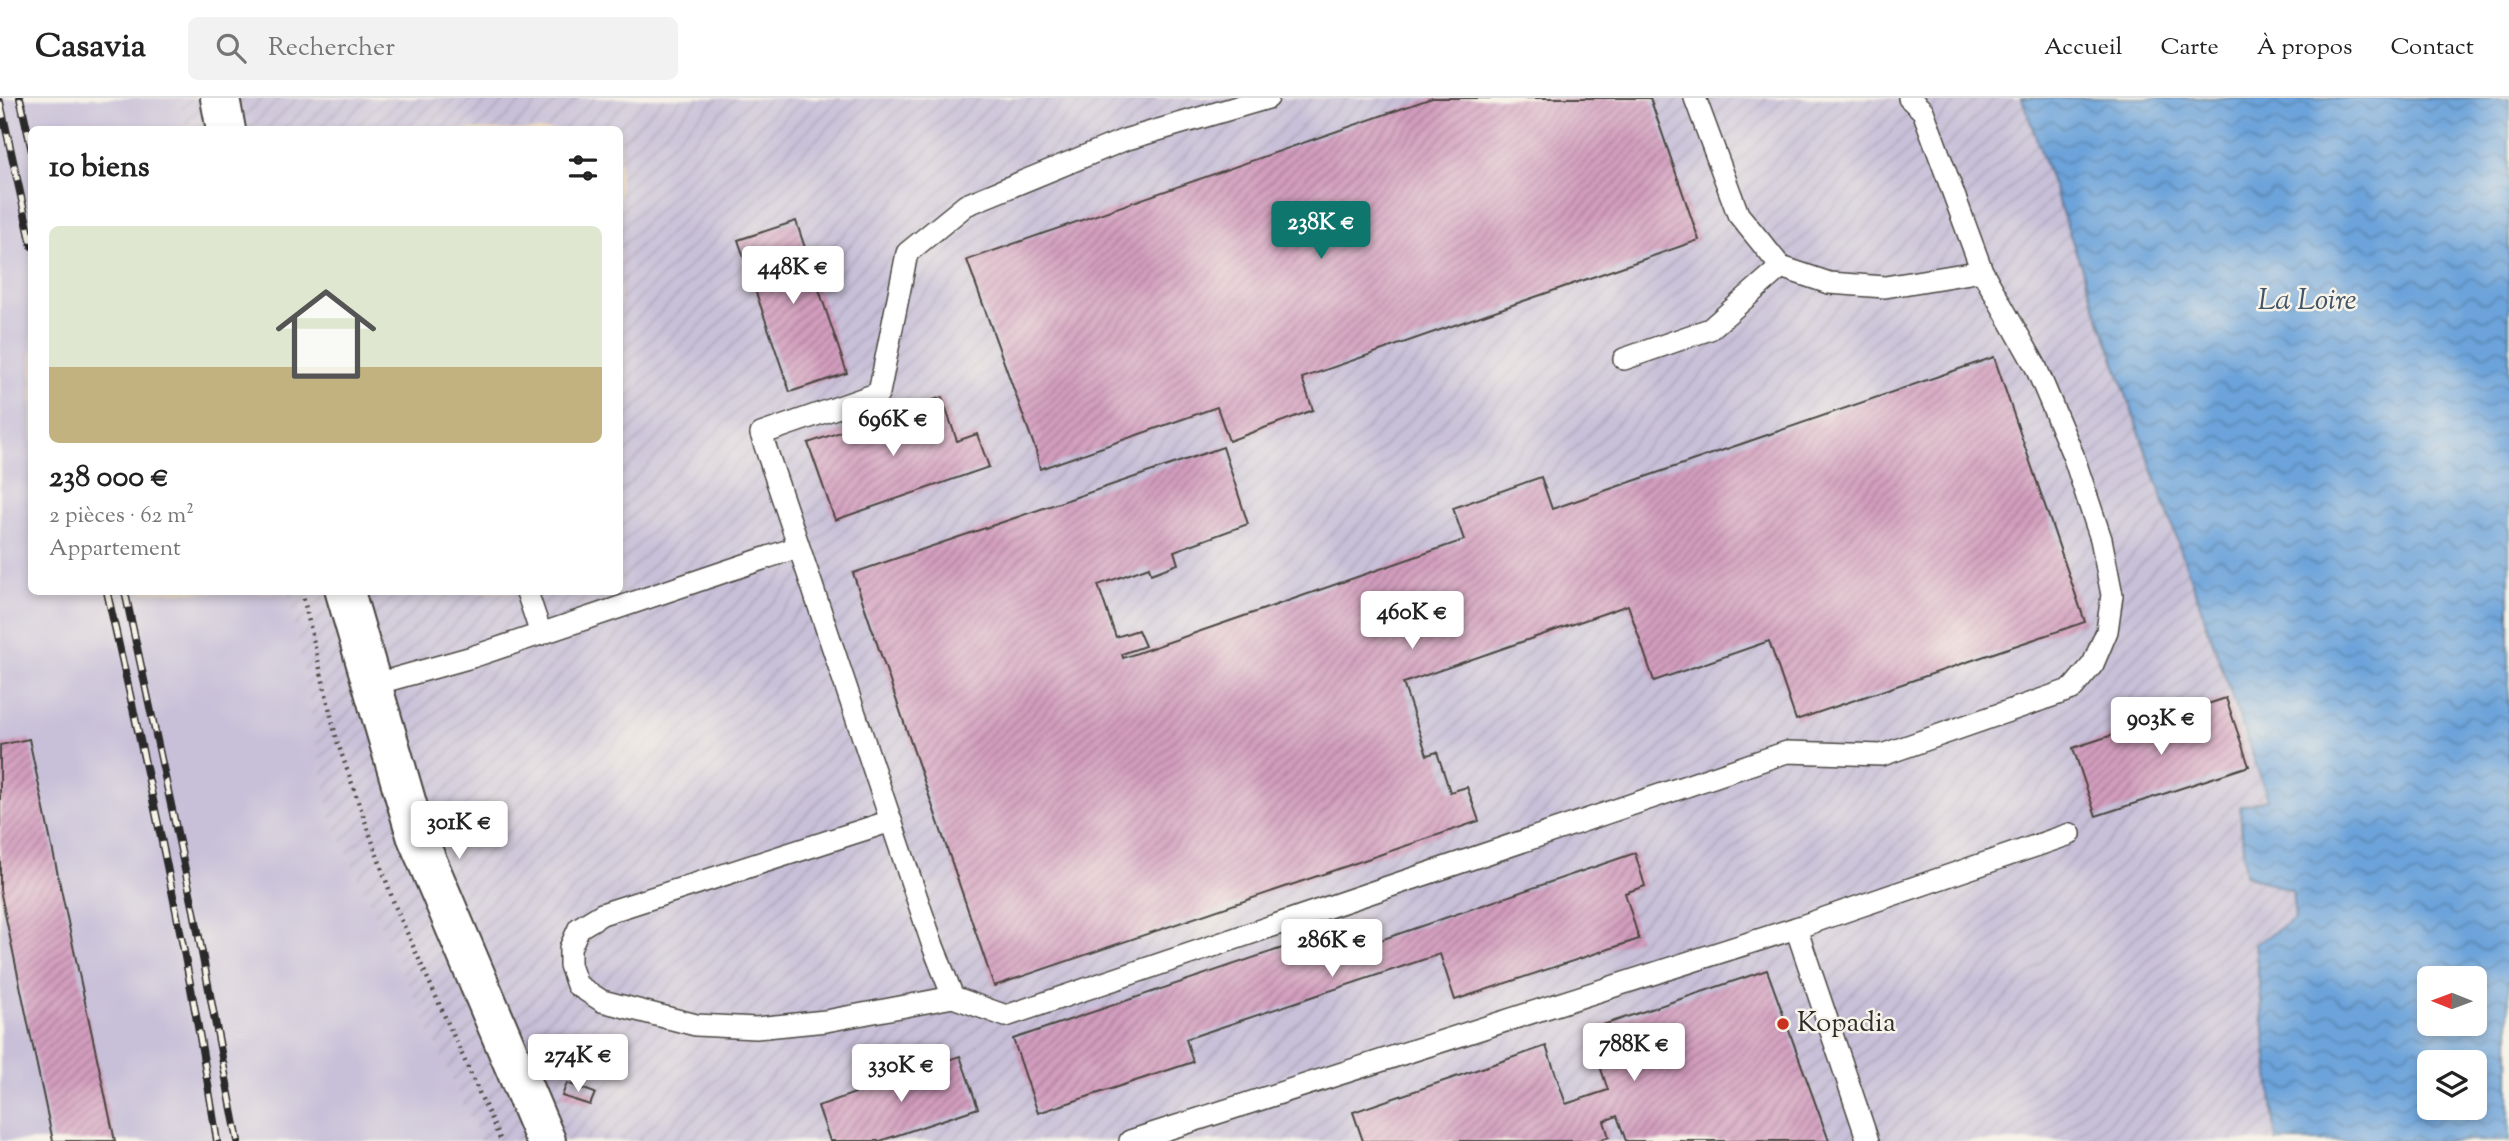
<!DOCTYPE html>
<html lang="fr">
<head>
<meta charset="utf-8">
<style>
	:root { --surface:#fff; --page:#f2f2f2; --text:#222; --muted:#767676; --line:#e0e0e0; --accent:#0f766e }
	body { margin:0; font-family:"Sorts Mill Goudy",serif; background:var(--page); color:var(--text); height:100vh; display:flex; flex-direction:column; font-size:26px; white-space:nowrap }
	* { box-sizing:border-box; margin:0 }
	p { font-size:23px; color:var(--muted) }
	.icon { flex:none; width:38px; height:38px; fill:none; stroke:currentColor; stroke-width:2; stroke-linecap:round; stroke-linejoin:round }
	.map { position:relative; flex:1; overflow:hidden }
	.panel { position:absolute; left:28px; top:28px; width:595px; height:469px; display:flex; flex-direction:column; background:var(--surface); border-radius:10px; box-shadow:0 4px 10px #0003 }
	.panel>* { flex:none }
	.needle { width:46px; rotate:271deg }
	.tools { position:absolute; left:2417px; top:868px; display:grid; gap:14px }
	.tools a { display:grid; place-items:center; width:70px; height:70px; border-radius:10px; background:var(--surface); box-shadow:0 4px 10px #0003; font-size:35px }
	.price { position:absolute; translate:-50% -60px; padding:0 16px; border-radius:7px; background:#fff; color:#222; font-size:23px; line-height:46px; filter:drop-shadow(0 2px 4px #0008) }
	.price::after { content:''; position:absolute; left:50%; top:42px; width:21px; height:16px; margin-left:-10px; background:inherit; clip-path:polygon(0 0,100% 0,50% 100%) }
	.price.on { background:var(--accent); color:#fff }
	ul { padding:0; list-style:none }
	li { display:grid; align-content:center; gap:14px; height:371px; padding:0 21px }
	li span { display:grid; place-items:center; height:217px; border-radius:10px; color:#555 }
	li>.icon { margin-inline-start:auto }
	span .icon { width:126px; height:126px; fill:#fffc; stroke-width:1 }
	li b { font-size:30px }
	h2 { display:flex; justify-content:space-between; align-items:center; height:84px; padding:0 21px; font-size:30px }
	header { display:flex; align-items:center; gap:42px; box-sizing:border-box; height:98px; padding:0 35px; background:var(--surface); border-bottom:2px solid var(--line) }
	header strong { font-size:33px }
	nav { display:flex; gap:38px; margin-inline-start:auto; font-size:24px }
	.search { width:490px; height:63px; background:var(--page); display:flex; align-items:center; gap:18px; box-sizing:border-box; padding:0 24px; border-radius:10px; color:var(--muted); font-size:26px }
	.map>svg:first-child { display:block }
</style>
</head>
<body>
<header>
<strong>Casavia</strong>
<div class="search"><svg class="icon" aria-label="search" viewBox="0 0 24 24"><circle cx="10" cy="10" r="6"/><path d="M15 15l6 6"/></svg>Rechercher</div>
<nav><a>Accueil</a><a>Carte</a><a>À propos</a><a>Contact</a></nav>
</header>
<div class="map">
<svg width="2509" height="1043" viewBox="0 0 2509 1043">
	<defs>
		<pattern id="industrial-furrows" width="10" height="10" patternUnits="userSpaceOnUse" patternTransform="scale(1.75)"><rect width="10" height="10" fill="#c8c0d8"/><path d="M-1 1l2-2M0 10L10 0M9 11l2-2" fill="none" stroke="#aca5ba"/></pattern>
		<pattern id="water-waves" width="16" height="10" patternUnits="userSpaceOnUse" patternTransform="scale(1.75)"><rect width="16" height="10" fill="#6ca3da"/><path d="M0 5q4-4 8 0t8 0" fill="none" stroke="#5985b1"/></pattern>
		<pattern id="building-hatch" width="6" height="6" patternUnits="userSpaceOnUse" patternTransform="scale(1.75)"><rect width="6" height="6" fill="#d39dbe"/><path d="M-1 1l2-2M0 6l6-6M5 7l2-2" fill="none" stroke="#ab809b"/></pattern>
	</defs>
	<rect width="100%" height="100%" fill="#f7f3e8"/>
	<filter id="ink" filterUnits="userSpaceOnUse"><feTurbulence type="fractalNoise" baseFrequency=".0143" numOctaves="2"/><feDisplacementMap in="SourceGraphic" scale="14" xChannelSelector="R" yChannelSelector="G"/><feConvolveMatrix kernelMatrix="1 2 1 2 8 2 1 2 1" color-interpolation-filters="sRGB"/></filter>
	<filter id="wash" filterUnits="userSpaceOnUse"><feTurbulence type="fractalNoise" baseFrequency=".00686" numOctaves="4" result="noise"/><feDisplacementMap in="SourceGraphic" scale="28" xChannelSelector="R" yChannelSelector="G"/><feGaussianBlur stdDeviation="1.57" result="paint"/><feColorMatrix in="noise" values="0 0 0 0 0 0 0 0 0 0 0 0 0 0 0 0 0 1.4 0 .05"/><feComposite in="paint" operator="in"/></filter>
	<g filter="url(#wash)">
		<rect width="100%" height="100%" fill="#f4dec0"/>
		<polygon fill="url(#industrial-furrows)" points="178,0 2022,0 2268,702 2292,793 2295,821 2255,846 2276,1043 480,1043 330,719 288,494 620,494 620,32 187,31"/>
		<polygon fill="#c8c0d8" points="0,0 178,0 187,31 32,32 32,494 288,494 330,719 480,1043 0,1043"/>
		<path fill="url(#water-waves)" stroke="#4c6782" stroke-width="2" fill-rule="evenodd" d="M2022,0H2509V1043H2276L2255,846L2295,821L2292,793L2245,777L2240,708L2268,701ZM2429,880H2474V926H2429ZM2429,964H2474V1010H2429Z"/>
		<g id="blocks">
			<g fill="url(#building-hatch)">
				<polygon points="1432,0 1650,0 1699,142 1302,280 1313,312 1229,343 1217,309 1040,371 1036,353 967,162"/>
				<polygon points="796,123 847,275 790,294 738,142"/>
				<polygon points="1994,259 2085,524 1796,622 1769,543 1654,583 1628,507 1403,585 1427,657 1437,654 1450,694 1467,689 1479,723 994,888 853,475 1223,349 1248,426 1174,453 1178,466 1151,476 1149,469 1098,487 1116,539 1138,532 1145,548 1122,556 1123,560 1464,442 1453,410 1541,379 1552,411"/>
				<polygon points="942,299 957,343 977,336 989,369 835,422 808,345"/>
				<polygon points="2226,600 2249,668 2096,718 2073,650"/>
				<polygon points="29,641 88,918 115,1043 53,1043 29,930 0,792 0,647"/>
				<polygon points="1635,755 1645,788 1625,795 1639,841 1455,902 1440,856 1186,941 1193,964 1038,1015 1013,941 1365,822 1372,845"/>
				<polygon points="1767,872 1829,1043 1626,1043 1617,1018 1604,1023 1609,1039 1596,1043 1363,1043 1353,1014 1546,948 1566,1006 1608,992 1588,932"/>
				<polygon points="960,958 978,1010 880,1043 830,1043 818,1008"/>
				<polygon points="567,985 595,995 590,1007 562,998"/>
			</g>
		</g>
	</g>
	<g filter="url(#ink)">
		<use href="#blocks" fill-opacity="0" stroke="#494641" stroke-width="2"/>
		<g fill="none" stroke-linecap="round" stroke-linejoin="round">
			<g stroke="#494641" stroke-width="24">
				<g id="service">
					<polyline points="1268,0 1124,42 966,107 907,155 879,295 761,336 933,848 953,899 1006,918 1787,654 1882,657 2072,591 2093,566 2107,533 2112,497 2101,441 2073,357 2035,267 1982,173 1923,13 1909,0"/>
					<polyline points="1695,0 1738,116 1781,169 1829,185 1885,189 1982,173"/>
					<polyline points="1624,261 1710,231 1781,169"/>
					<polyline points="527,494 541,536"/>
					<polyline points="372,587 472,559 798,449"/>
					<polyline points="891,723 602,816 579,830 570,850 570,867 577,887 602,903 696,927 756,930 826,923 953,899"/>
					<polyline points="1796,830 2070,736"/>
					<polyline points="1130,1043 1796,830 1868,1043"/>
				</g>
			</g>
			<g stroke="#494641" stroke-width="42">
				<g id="minor">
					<polyline points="220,0 226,32"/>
					<polyline points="345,494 416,737 546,1043"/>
				</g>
			</g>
			<polyline stroke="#494641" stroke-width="4.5" stroke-dasharray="2 5" stroke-linecap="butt" points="302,494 337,643 395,808 501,1043"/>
			<use href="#service" stroke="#fff" stroke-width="21"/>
			<use href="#minor" stroke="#fff" stroke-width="38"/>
			<g stroke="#2b2b2b" stroke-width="8">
				<g id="rail">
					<polyline points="20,0 32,53"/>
					<polyline points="0,4 32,148"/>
					<path d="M107,494C148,676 189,859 217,1043"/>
					<polyline points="125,494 194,813 238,1043"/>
				</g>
			</g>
			<use href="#rail" stroke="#f7f3e8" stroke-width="5" stroke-dasharray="16" stroke-linecap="butt"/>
		</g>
	</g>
	<circle fill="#c8321e" stroke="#f7f3e8" stroke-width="2.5" cx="1783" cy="926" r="7"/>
	<g text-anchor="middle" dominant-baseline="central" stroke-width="5" stroke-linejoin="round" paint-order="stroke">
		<g font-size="28" fill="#2b2b2b" stroke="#f7f3e8" text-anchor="start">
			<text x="1797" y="926">Kopadia</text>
		</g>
		<g font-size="30" font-style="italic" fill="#425568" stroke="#f7f3e8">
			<text x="2307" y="203">La Loire</text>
		</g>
	</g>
</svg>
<div class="tools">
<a><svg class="needle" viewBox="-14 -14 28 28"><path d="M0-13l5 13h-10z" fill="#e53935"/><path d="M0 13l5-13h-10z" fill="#767676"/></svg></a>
<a><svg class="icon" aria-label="layers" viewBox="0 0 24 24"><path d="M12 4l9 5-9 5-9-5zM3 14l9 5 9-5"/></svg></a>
</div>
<b class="price on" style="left:1321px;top:163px">238K €</b>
<b class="price" style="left:793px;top:208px">448K €</b>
<b class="price" style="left:893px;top:360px">696K €</b>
<b class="price" style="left:1412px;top:553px">460K €</b>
<b class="price" style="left:2161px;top:659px">903K €</b>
<b class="price" style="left:459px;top:763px">301K €</b>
<b class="price" style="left:1332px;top:881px">286K €</b>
<b class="price" style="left:1634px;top:985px">788K €</b>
<b class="price" style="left:578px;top:996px">274K €</b>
<b class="price" style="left:901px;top:1006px">330K €</b>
<section class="panel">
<h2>10 biens<svg class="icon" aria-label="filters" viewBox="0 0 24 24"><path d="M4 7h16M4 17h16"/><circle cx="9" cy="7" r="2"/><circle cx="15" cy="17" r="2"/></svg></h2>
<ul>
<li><span style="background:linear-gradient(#dfe7d0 65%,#c2b280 0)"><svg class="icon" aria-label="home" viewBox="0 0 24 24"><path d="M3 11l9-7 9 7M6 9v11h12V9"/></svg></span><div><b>238 000 €</b><p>2 pièces · 62 m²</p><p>Appartement</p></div></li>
</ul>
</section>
</div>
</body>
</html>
